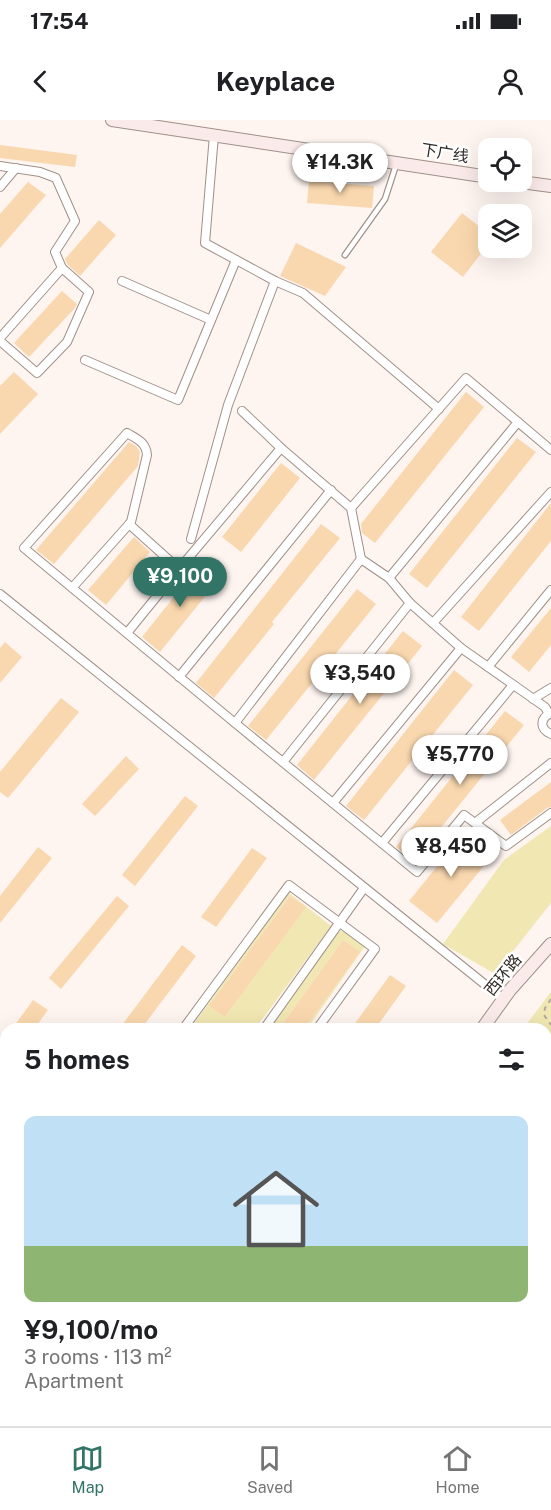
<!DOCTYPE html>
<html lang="en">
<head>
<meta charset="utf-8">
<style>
	:root { --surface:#fff; --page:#f6f6f6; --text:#202124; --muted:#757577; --line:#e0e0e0; --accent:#327567 }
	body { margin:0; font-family:"Public Sans","Noto Sans SC",sans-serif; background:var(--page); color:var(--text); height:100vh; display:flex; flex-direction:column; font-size:22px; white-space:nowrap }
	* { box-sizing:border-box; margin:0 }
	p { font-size:20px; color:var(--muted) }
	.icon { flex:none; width:33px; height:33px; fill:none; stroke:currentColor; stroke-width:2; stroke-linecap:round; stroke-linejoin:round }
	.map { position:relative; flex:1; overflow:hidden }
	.sheet { position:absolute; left:0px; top:903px; width:552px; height:404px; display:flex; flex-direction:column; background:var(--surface); border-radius:18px 18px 0 0; box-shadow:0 6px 24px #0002 }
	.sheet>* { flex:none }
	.controls { position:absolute; left:478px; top:18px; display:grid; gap:12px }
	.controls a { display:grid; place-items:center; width:54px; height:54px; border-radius:12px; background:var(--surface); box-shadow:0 6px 24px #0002; font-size:30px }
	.price { position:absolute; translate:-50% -51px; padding:0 14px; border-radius:21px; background:#fff; color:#222; font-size:20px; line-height:39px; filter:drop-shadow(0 2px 3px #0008) }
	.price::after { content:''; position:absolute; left:50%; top:36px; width:18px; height:14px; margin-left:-9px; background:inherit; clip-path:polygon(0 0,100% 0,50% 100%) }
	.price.on { background:var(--accent); color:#fff }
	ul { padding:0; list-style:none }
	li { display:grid; align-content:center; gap:12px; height:318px; padding:0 24px }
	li+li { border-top:2px solid var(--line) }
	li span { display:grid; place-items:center; height:186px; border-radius:12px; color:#555 }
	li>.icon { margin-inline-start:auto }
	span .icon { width:108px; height:108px; fill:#fffc; stroke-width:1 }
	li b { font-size:26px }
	h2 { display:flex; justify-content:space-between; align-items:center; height:72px; padding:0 24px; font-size:26px }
	.status { display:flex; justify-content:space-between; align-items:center; height:42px; padding:0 30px; background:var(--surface); direction:ltr }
	.status svg { height:16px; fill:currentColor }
	header { display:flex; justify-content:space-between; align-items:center; height:78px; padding:0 24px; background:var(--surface); font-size:27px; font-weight:700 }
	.dock { display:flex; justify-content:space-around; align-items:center; height:84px; border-top:2px solid var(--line); background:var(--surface); font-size:16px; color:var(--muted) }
	.dock a { display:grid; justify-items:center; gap:3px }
	.dock .on { color:var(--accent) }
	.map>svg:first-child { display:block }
</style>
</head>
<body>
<div class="status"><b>17:54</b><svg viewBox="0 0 49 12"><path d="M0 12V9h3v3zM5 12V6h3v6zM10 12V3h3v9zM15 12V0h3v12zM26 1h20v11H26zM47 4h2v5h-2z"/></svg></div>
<header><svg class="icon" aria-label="back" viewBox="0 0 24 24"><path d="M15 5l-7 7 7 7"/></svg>Keyplace<svg class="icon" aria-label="person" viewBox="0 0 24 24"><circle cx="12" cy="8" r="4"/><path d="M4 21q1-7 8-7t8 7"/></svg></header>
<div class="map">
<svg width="551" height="1306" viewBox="0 0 551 1306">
	<rect width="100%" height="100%" fill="#fef4f0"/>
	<g fill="#f0e7b2" fill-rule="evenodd">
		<polygon points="551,706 551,783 495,854 443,824 504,740"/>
		<path d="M289,773L331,806L255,909H205L197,903L193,909H190ZM290,776L305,787L225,897L210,886Z"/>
		<polygon points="345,810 365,826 307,909 304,909 359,832 343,820 283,903 291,909 269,909 337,813"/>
		<polygon points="551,872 551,1276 546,1291 546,909 523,909"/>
		<polygon points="240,1300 543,1301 541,1306 236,1306"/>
	</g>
	<g fill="#fad8af">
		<polygon points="0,25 77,35 75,47 0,38"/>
		<polygon points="309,61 374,66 372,88 307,83"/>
		<polygon points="28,62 46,75 0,128 0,94"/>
		<polygon points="462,93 489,114 489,123 463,157 431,132"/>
		<polygon points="99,100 116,115 80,156 67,144 65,139"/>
		<polygon points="296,123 346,147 325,176 280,156"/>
		<polygon points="62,171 77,184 75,188 29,237 14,223"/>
		<polygon points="14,252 38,274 0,314 0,266"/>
		<polygon points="466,272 484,287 375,423 362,413 361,404"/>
		<polygon points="517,318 536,332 427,468 409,454"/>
		<polygon points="129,322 136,326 140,332 138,346 54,444 36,430"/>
		<polygon points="281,343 300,358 241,432 222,417"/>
		<polygon points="551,383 551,421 479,511 461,497"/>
		<polygon points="321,404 340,418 272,502 274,504 214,578 196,563"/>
		<polygon points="134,417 150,432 106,485 88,470"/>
		<polygon points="200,444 219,459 160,532 142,517"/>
		<polygon points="357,469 376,484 266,620 248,606"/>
		<polygon points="551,488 551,525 529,552 511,537"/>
		<polygon points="403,511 422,526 314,660 297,645"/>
		<polygon points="5,522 22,537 0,563 0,528"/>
		<polygon points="454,550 473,565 364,700 346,686"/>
		<polygon points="61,578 79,592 8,678 0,672 0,652"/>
		<polygon points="505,591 524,605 414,741 396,727"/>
		<polygon points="126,636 139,649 95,696 82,684"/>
		<polygon points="551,662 551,687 547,688 511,715 500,700"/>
		<polygon points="185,676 198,686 135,766 122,755"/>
		<polygon points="464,713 492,736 437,803 409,781"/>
		<polygon points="38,727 52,738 0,803 0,776"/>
		<polygon points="252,728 267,738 216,807 201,797"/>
		<polygon points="117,776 129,786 61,869 49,858"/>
		<polygon points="290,776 306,787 225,897 209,886"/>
		<polygon points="343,820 360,832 304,909 291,909 283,903"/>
		<polygon points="182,825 196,836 141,909 119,909"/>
		<polygon points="390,855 406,866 375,909 351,909"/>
		<polygon points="33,880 48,890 34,909 12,909"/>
	</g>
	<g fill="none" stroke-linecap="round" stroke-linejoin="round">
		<g stroke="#a09189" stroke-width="7">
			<g id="lane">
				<polyline points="345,135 385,79 396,45"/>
				<polyline points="392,1300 396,1306"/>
			</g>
		</g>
		<g stroke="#a09189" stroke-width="10">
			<g id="street">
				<polyline points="214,15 205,123 275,161 303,173 439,289"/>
				<polyline points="0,46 40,52 56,58 75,101 55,132 62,148 89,172 67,222 37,253 0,221"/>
				<polyline points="0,67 16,48"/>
				<polyline points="122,161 211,200"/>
				<polyline points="0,218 62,148"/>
				<polyline points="85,240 178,280 236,140"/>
				<polyline points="281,328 351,388"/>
				<polyline points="191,419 228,285 275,161"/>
				<polyline points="179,449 281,328 242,291"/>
				<polyline points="389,458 518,302"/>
				<path d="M72,468L131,402L147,335C146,322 137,319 127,313L24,428L235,603L361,439"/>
				<polyline points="0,474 503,879"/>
				<polyline points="433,503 551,372"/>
				<polyline points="127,513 179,449 129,404"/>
				<polyline points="488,547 551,470"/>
				<polyline points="179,557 331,370"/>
				<polyline points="533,579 551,568"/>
				<path d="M551,593C540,598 539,609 551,614"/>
				<polyline points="549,594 545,587 461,528 410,483 389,458 361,439 351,388 466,258 551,330"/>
				<polyline points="235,603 417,752 464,695 506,726 551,693"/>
				<polyline points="283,642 410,483"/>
				<polyline points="333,683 461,528"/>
				<polyline points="475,703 551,643"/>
				<polyline points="382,723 513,565"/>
				<polyline points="183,909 289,765 375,829 317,909"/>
				<polyline points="264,909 364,768"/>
			</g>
		</g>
		<g stroke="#a09189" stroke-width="14">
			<g id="secondary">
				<polyline points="112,0 489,57"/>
				<polyline points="521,62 551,66"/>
				<polyline points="482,909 510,870 551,824"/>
				<polyline points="215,1306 219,1300"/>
			</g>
		</g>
		<g stroke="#b1a8a5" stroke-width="2" stroke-dasharray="4.5 4.5" stroke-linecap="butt">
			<polyline points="551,879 545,888 544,895 551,905"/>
			<polyline points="546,935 551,933"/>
			<polyline points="546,1003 551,1000"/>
			<polyline points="546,1033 551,1030"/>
			<polyline points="546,1082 551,1076"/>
			<polyline points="546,1120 551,1138"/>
			<polyline points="546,1154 551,1141"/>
			<polyline points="500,1306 501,1300"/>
		</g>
		<use href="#lane" stroke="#fff" stroke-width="4.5"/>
		<use href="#street" stroke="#fff" stroke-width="8"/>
		<use href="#secondary" stroke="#faeae9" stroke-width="12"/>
	</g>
	<g text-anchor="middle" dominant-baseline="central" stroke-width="5" stroke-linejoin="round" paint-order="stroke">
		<g font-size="16" fill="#312b28" stroke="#fff">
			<text transform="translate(445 33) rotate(9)">下广线</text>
			<text transform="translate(503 855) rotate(-51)">西环路</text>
		</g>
	</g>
</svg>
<div class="controls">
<a><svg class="icon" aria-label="locate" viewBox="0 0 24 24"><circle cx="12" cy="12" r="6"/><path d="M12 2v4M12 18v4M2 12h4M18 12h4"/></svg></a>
<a><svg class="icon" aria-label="layers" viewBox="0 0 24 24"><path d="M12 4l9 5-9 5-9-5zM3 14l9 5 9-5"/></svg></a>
</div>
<b class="price" style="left:340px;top:74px">¥14.3K</b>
<b class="price on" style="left:180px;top:488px">¥9,100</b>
<b class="price" style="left:360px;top:585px">¥3,540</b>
<b class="price" style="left:460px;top:666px">¥5,770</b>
<b class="price" style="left:451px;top:758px">¥8,450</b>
<section class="sheet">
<h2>5 homes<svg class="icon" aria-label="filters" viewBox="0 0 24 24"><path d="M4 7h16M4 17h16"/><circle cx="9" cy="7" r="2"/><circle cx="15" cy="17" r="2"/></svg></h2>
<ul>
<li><span style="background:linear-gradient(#bfe0f5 70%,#8fb573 0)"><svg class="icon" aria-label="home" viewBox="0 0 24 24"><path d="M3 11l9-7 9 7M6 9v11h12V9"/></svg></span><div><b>¥9,100/mo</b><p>3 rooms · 113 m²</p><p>Apartment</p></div></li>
</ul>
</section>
</div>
<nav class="dock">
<a class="on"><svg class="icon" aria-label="map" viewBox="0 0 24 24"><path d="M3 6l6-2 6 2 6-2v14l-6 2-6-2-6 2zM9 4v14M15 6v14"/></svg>Map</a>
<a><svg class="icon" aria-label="saved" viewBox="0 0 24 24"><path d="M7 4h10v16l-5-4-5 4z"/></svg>Saved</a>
<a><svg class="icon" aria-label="home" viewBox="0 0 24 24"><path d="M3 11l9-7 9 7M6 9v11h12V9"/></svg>Home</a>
</nav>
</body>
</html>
